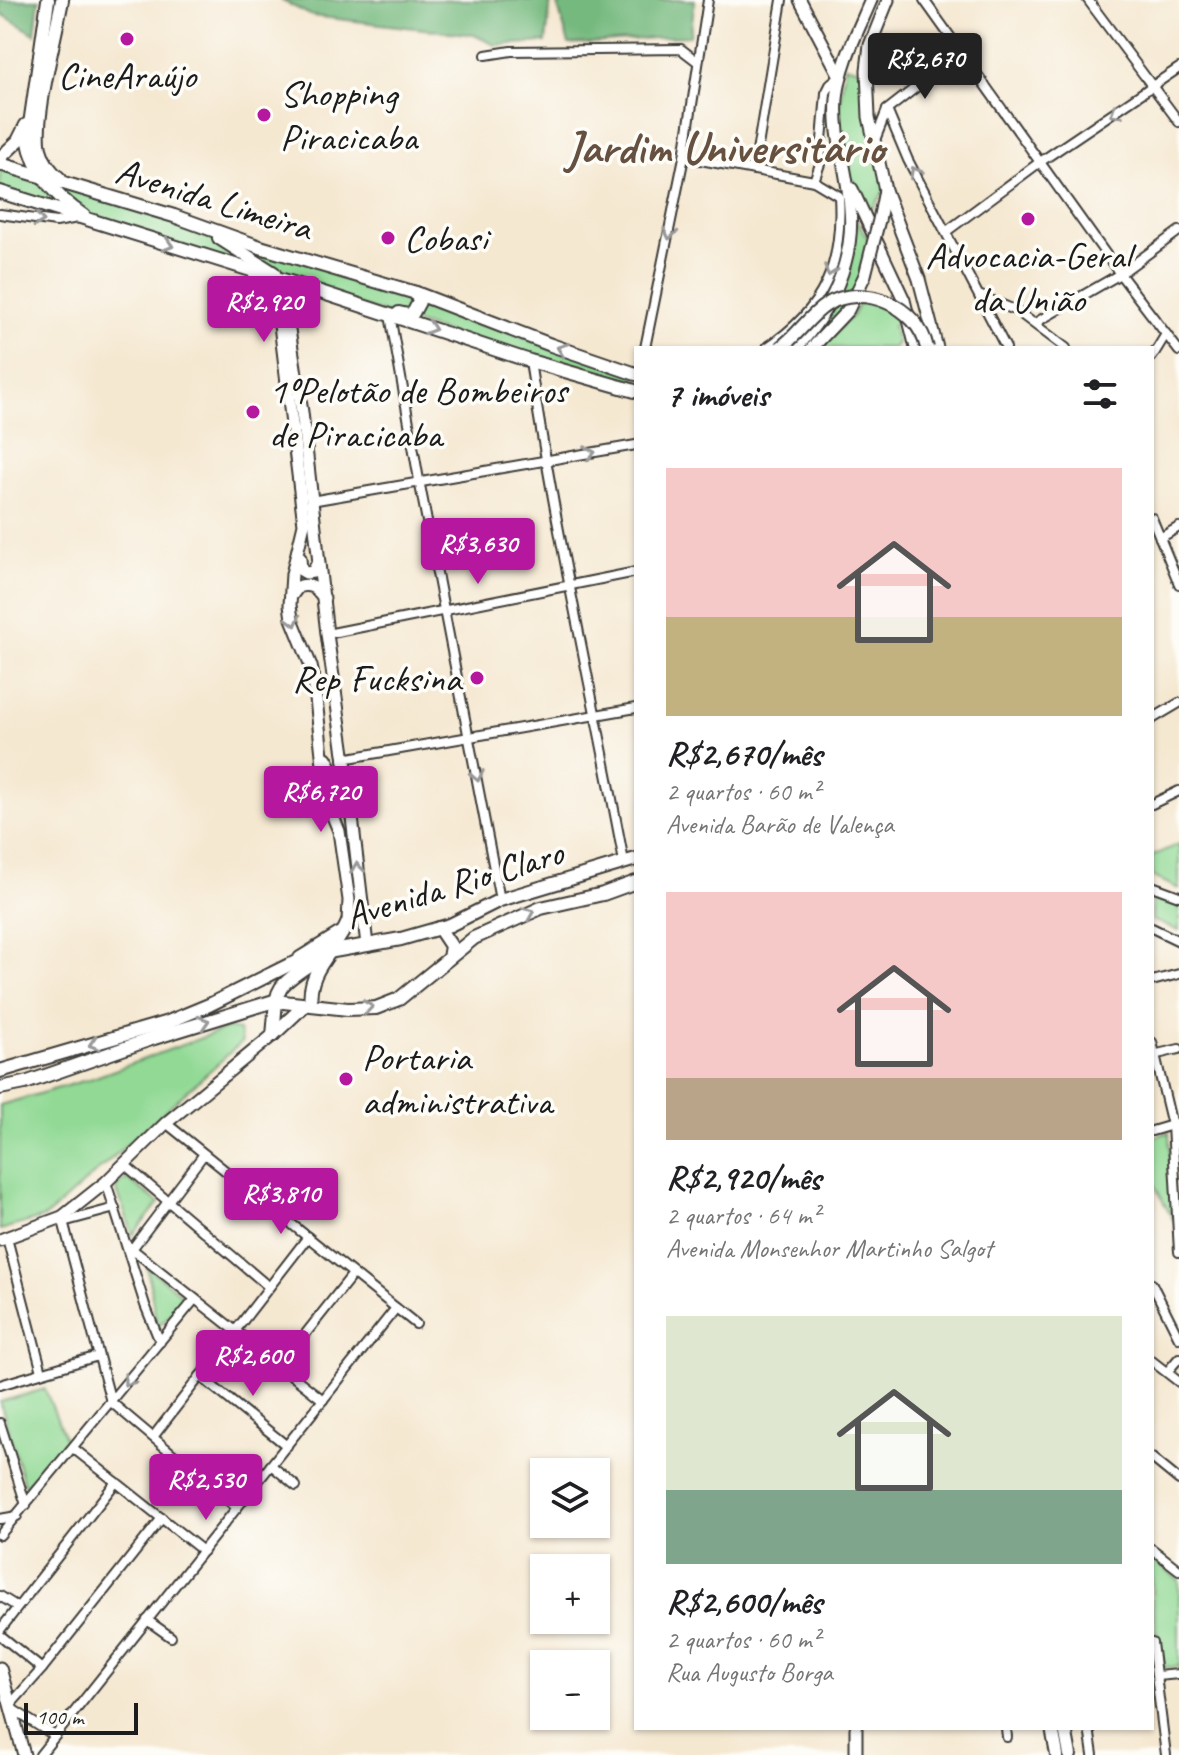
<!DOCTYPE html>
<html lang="pt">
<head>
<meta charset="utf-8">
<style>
	:root { --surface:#fff; --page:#f2f2f2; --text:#202124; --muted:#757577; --accent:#b5179e }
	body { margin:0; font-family:Caveat,sans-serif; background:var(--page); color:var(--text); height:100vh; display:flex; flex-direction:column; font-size:30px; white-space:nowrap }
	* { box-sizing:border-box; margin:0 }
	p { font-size:26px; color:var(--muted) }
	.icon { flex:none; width:44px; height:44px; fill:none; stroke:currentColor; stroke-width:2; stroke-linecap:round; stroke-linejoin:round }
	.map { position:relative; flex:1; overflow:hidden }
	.details { position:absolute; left:634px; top:346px; width:520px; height:1384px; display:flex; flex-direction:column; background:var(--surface); border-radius:0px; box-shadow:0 2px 6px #0004 }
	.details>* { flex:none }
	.tools { position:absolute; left:530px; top:1458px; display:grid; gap:16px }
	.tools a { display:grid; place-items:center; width:80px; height:80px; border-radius:0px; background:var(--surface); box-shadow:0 2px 6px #0004; font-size:40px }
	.scale { position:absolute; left:24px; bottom:20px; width:114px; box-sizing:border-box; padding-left:8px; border:4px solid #1c1c1c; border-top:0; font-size:22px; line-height:28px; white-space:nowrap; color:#1c1c1c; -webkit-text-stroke:6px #fdfcf7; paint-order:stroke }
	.price { position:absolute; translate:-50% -68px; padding:0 18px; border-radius:8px; background:var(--accent); color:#fff; font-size:26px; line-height:52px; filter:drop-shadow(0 2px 4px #0008) }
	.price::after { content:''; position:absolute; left:50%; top:48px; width:24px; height:18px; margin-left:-12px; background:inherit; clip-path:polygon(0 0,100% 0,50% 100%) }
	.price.on { background:#222; color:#fff }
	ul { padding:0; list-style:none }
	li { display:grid; align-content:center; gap:16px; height:424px; padding:0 32px }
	li span { display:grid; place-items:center; height:248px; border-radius:0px; color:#555 }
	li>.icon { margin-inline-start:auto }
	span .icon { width:144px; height:144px; fill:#fffc; stroke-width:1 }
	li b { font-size:34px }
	h2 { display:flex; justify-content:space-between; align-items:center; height:96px; padding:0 32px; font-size:34px }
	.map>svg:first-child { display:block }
</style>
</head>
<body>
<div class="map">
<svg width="1179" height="1755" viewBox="0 0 1179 1755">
	<rect width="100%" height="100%" fill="#fdfcf7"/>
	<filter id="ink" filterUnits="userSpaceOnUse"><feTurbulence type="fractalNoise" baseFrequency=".0125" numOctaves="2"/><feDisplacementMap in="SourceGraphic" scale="16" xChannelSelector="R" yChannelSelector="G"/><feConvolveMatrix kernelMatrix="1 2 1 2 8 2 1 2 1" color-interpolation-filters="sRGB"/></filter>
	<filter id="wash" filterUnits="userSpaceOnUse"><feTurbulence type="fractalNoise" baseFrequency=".006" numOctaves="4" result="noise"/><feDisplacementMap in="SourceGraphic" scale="32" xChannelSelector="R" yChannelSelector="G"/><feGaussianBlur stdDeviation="1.8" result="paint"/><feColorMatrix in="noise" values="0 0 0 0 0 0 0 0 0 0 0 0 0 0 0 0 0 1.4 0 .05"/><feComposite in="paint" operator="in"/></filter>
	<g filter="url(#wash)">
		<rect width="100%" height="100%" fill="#f5e8d1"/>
		<g fill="#91d994" stroke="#567a58" stroke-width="2">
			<polygon points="845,66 867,70 885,190 865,219 842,166 837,120"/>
			<polygon points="0,164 291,255 636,374 636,392 0,192"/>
			<polygon points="851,220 858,222 874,249 853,302 812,348 796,348 828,305"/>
			<polygon points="862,296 905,314 893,326 897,343 893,348 820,348 853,315"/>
			<polygon points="1179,844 1179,889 1152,876 1152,856"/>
			<polygon points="1152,893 1179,905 1179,931 1152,920"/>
			<polygon points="228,1028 239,1030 242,1042 65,1200 45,1217 0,1230 0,1105 90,1079"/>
			<polygon points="1169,1132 1173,1220 1152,1180 1152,1138"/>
			<polygon points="128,1179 159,1203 133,1235 116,1188 121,1182"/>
			<polygon points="147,1267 187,1299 157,1327"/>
			<polygon points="45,1389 66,1441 25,1487 0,1402"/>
			<polygon points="1152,1560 1179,1580 1179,1667 1162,1667 1152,1603"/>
		</g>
		<g fill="#74b97e" stroke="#486a4d" stroke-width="2">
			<polygon points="0,0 39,0 35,34 0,13"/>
			<polygon points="281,0 551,0 546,42 495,45 474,35 312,16"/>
			<path d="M563,0H695L690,36C649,37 610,43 569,44L558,7Z"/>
		</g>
	</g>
	<g filter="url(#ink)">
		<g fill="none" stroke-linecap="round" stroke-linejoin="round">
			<g stroke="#3d3b37" stroke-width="12">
				<g id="minor">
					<polyline points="924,0 1120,274 1179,351"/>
					<polyline points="1088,0 1179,122"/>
					<polyline points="486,55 511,51 681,49 698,62"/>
					<polyline points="887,110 908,160 1006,348"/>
					<polyline points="875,140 887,110 960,53"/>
					<path d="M684,157L814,181L839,196C843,264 825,309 766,348"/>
					<polyline points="754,170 782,0"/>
					<polyline points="814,181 820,164 826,93 831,83 840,76"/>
					<polyline points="0,214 56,222 78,218"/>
					<polyline points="947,231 1040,162 1179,68"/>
					<polyline points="981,296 1017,311 1066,348"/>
					<polyline points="390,315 419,480 500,900"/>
					<polyline points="1035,323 1120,274 1179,231"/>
					<polyline points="645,348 684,157 708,0"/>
					<polyline points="1152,357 1166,334"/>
					<path d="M530,361C555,529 593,695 624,862"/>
					<polyline points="311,501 636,445"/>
					<polyline points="1152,518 1179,584"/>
					<polyline points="1160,538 1179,527"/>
					<polyline points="327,634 636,572"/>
					<polyline points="1152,719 1179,703"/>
					<polyline points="343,759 636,708"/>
					<polyline points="1152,804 1179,791"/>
					<polyline points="1152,886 1179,896"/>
					<polyline points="1152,928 1179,941"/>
					<polyline points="1152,981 1179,974"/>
					<polyline points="1152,1042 1172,1125 1179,1252"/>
					<polyline points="1153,1055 1179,1049"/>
					<polyline points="166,1123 416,1324"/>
					<polyline points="1152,1131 1179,1123"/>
					<polyline points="124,1164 269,1287"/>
					<polyline points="106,1182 145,1305 160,1342"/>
					<polyline points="62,1217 111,1402 237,1508"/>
					<polyline points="63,1222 115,1208"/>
					<polyline points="7,1238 42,1372"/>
					<polyline points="127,1245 323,1400"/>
					<polyline points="132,1249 204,1154"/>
					<polyline points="1152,1284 1179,1338"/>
					<polyline points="1152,1361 1179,1382"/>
					<polyline points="280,1366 353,1274"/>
					<polyline points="1167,1372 1179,1358"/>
					<polyline points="200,1376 287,1446"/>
					<polyline points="0,1385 98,1356"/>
					<polyline points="0,1423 26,1505"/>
					<polyline points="153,1437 308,1237"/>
					<polyline points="73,1448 203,1551"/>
					<polyline points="1152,1458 1179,1480"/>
					<polyline points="271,1465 296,1486"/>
					<polyline points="0,1519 17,1516"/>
					<polyline points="0,1535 195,1299"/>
					<polyline points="1152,1549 1179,1570"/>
					<polyline points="0,1596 16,1606"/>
					<polyline points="147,1620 171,1637"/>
					<polyline points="0,1630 116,1482"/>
					<polyline points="0,1635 42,1669"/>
					<polyline points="1152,1643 1166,1755"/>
					<polyline points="1157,1676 1179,1674"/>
					<polyline points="10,1705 42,1669 162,1518"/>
					<polyline points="12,1709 55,1736"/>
					<polyline points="1006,1728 1007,1737"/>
					<polyline points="1089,1728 1093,1755"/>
					<polyline points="40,1755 396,1308"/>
				</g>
			</g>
			<g stroke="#3d3b37" stroke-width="15">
				<g id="major">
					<polyline points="800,0 840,76"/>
					<polyline points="888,0 870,45 867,70 869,117 885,190 919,279 937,348"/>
					<polyline points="852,189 904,300 916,348"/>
					<polyline points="879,220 885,190"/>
					<polyline points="253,271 276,307 280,325 304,524 292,574 290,605 292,619 311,666 314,680 327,802 339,831 349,900 348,922"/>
					<polyline points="296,284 288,294 285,304 302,412 327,634 347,775 367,945"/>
					<path d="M796,348C831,311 855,260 850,208C848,171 834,137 837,99C840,65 858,31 871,0"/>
					<polyline points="812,348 848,310 865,275"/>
					<polyline points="300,558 301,570 306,573 313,572 318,562"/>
					<path d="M292,595L298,587C310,582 317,589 324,598"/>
					<polyline points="326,758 336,776 343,777 347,775"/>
					<polyline points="0,1240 62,1217 106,1182 166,1123 273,1035"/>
					<polyline points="0,1668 24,1755"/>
					<polyline points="856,1755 856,1728"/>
				</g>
			</g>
			<g stroke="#3d3b37" stroke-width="16">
				<g id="highway">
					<path d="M48,0L28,138C34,173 55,196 84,216"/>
					<polyline points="0,158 18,141 26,125"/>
					<polyline points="0,164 174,216 260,247 416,293 551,345 636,374"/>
					<path d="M60,179C50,171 43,161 40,149C33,119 56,34 62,0"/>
					<polyline points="0,192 296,284 530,361 635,391"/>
					<polyline points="219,238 274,273"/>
					<polyline points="399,313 408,315 413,313 419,302 416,293"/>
					<polyline points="439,928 451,946 449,958"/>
					<polyline points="300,958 339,934"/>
					<path d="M311,1004C306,970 336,951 348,922"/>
					<path d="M273,1035C278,990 270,990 312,963"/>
					<polyline points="273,1035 306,1004"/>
					<polyline points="0,1071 168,1022 209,1005 289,965 328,952 401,939 450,925 500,900 636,859"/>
					<polyline points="0,1088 25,1083 154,1038 274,1001 348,1009 376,1008 399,999 474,938 541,908 603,894 636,882"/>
					<polyline points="1052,1728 1057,1755"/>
					<polyline points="1065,1728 1070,1755"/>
				</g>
			</g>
			<use href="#minor" stroke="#fff" stroke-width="8"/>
			<use href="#major" stroke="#fff" stroke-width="11"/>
			<use href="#highway" stroke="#fff" stroke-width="12"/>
			<g stroke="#3d3b37" stroke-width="15" stroke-linecap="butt">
				<polyline id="major-bridge" points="865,275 879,220"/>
			</g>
			<g stroke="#3d3b37" stroke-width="16" stroke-linecap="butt">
				<path id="highway-bridge" d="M780,348C797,336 809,316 826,305C863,282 918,306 927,348"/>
			</g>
			<use href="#major-bridge" stroke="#fff" stroke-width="11"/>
			<use href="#highway-bridge" stroke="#fff" stroke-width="12"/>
		</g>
		<defs><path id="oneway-chevron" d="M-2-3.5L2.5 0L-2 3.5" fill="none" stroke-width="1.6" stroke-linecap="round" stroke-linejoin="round" transform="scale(2)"/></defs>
		<g stroke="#999">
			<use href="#oneway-chevron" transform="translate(1115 113) rotate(147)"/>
			<use href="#oneway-chevron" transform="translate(915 172) rotate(-118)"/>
			<use href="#oneway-chevron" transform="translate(39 220) rotate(7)"/>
			<use href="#oneway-chevron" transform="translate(670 234) rotate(101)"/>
			<use href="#oneway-chevron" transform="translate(168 245) rotate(17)"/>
			<use href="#oneway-chevron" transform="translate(830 271) rotate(110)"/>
			<use href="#oneway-chevron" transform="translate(431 328) rotate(18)"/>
			<use href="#oneway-chevron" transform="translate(562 349) rotate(-160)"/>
			<use href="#oneway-chevron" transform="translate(590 453) rotate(-10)"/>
			<use href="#oneway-chevron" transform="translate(294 621) rotate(75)"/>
			<use href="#oneway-chevron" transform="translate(477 776) rotate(79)"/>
			<use href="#oneway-chevron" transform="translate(357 868) rotate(-97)"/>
			<use href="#oneway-chevron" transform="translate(529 913) rotate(-23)"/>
			<use href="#oneway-chevron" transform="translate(368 1007) rotate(-7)"/>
			<use href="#oneway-chevron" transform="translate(204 1022) rotate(-17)"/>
			<use href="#oneway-chevron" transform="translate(94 1044) rotate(163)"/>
			<use href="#oneway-chevron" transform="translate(128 1381) rotate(129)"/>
		</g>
	</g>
	<g fill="#b5179e" stroke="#fdfcf7" stroke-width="3">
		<circle cx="127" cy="39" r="8"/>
		<circle cx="264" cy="115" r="8"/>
		<circle cx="1028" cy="219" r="8"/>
		<circle cx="388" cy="238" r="8"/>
		<circle cx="253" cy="412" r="8"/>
		<circle cx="477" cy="678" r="8"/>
		<circle cx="346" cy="1079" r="8"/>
	</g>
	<g text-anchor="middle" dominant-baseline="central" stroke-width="7" stroke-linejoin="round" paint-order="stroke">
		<g font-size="38" fill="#1c1c1c" stroke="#fdfcf7" text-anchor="start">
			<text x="127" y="75" text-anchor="middle">CineAraújo</text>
			<text x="280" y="93">Shopping<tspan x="280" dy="44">Piracicaba</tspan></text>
			<text x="404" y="238">Cobasi</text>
			<text x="1028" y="255" text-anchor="middle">Advocacia-Geral<tspan x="1028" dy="44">da União</tspan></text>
			<text x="269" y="390">1ºPelotão de Bombeiros<tspan x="269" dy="44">de Piracicaba</tspan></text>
			<text x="461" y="678" text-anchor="end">Rep Fucksina</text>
			<text x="362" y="1057">Portaria<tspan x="362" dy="44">administrativa</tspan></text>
		</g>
		<g font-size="38" fill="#1c1c1c" stroke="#fdfcf7">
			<text transform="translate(214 199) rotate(17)">Avenida Limeira</text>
			<text transform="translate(454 884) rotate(-17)">Avenida Rio Claro</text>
		</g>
		<g font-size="46" font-weight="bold" fill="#665140" stroke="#fdfcf7">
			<text x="725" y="148">Jardim Universitário</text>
		</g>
	</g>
</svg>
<div class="tools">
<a><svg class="icon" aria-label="layers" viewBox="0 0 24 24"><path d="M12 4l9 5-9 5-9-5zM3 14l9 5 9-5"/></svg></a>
<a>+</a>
<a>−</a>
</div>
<div class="scale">100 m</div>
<b class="price on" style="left:925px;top:101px">R$2,670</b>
<b class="price" style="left:264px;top:344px">R$2,920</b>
<b class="price" style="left:478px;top:586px">R$3,630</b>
<b class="price" style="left:321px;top:834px">R$6,720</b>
<b class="price" style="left:281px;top:1236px">R$3,810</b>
<b class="price" style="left:253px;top:1398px">R$2,600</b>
<b class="price" style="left:206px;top:1522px">R$2,530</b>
<section class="details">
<h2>7 imóveis<svg class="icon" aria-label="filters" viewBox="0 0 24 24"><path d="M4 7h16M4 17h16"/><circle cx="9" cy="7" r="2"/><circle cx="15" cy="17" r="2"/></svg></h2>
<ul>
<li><span style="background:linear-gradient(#f6c9c9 60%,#c2b280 0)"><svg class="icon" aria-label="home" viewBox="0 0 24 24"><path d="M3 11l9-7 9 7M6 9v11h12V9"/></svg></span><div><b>R$2,670/mês</b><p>2 quartos · 60 m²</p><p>Avenida Barão de Valença</p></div></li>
<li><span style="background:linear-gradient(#f6c9c9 75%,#b9a48a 0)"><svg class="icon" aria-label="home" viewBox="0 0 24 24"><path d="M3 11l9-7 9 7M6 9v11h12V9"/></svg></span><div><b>R$2,920/mês</b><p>2 quartos · 64 m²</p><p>Avenida Monsenhor Martinho Salgot</p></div></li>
<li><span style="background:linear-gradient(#dfe7d0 70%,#7fa58c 0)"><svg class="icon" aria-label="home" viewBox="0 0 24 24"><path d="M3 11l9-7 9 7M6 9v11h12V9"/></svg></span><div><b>R$2,600/mês</b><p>2 quartos · 60 m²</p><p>Rua Augusto Borga</p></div></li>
</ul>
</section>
</div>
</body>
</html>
